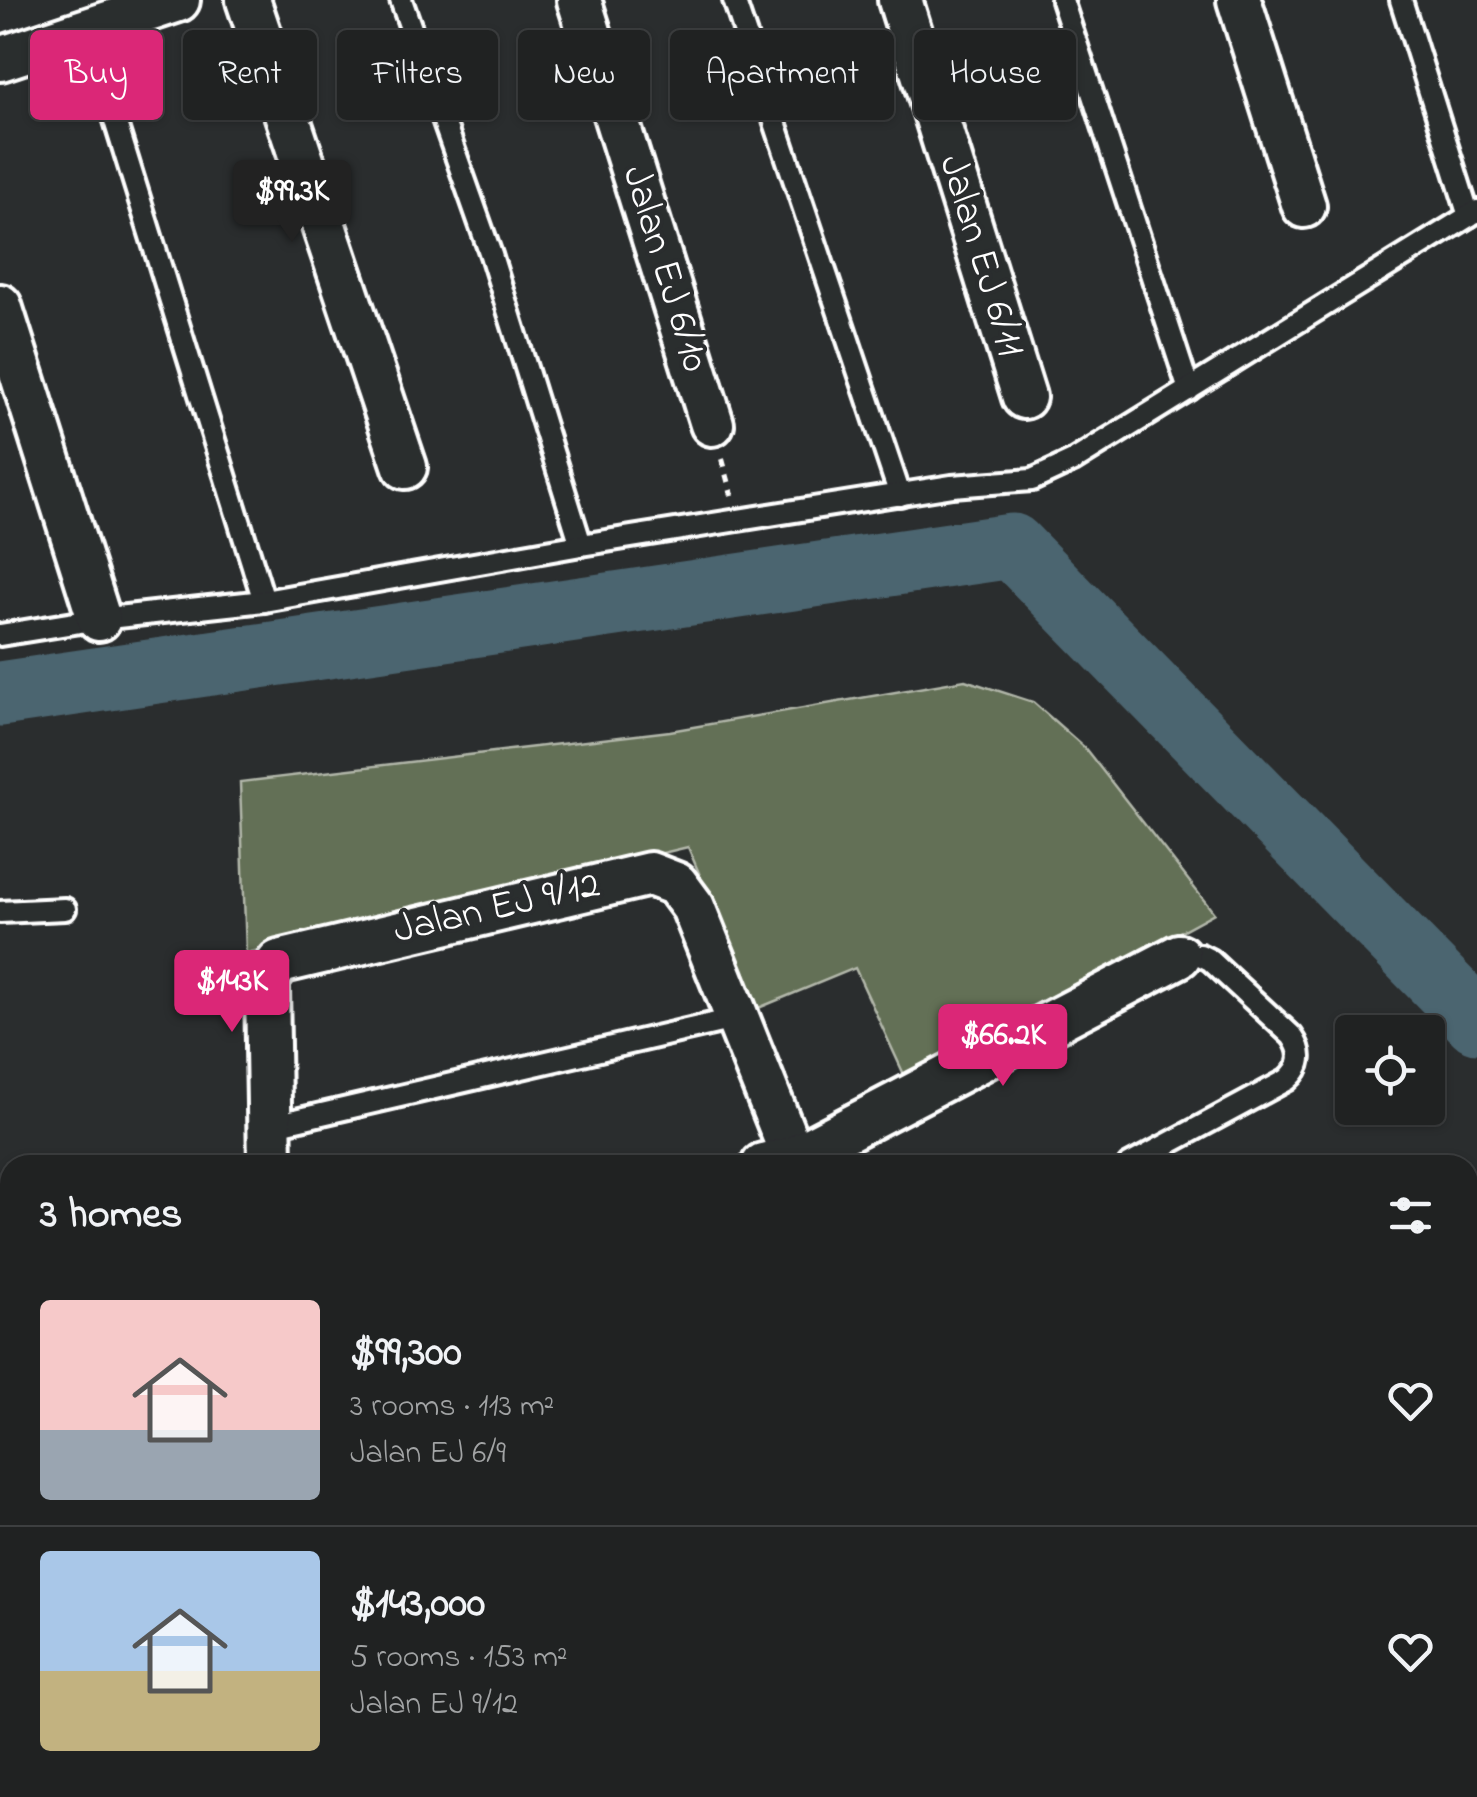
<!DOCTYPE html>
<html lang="en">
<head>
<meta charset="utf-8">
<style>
	:root { --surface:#202222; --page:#2d2f2f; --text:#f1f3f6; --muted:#a2a4a5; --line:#3d3f40; --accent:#db2777 }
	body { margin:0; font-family:"Indie Flower",sans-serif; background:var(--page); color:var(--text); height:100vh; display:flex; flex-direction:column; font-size:38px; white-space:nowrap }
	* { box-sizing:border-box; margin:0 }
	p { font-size:32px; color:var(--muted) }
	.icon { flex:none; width:55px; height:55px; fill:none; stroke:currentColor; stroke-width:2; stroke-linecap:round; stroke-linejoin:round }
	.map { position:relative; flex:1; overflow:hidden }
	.drawer { position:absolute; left:0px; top:1155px; width:1478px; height:642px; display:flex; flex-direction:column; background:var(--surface); border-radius:30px 30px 0 0; box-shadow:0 2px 8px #0004,0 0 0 2px var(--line) }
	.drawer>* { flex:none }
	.guide { position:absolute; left:30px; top:30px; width:1418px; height:90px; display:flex; gap:20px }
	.tools { position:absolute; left:1335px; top:1015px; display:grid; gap:20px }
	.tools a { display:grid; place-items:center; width:110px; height:110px; border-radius:10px; background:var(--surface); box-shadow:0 2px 8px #0004,0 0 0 2px var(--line); font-size:50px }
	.price { position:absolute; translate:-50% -85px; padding:0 22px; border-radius:10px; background:var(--accent); color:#fff; font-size:32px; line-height:65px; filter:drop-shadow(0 2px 5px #0008) }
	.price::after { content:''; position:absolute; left:50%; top:60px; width:30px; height:22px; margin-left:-15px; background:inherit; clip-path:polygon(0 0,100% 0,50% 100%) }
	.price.active { background:#222; color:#fff }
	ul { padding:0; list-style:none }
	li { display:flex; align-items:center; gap:30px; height:250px; padding:0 40px }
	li+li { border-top:2px solid var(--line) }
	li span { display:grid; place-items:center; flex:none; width:280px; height:200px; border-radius:10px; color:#555 }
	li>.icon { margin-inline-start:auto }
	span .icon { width:120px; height:120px; fill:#fffc; stroke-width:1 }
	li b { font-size:42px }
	h2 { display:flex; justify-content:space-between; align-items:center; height:120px; padding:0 40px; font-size:42px }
	.pill { padding:0 35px; border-radius:10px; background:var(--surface); box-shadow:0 2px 8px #0004,0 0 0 2px var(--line); font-size:35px; line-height:90px }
	.pill.active { background:var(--accent); color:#fff }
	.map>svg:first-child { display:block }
</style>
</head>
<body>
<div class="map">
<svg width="1477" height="1797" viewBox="0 0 1477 1797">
	<rect width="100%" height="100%" fill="#2a2d2e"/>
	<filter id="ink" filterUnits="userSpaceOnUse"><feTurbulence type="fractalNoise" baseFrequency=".01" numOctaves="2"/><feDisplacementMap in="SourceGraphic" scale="20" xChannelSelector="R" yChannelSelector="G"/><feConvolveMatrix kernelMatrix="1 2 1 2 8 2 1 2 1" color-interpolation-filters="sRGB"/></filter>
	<g filter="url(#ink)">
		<polygon fill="#646f56" stroke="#b2b7aa" stroke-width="2.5" points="965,680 1033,702 1084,747 1214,913 907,1081 855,968 756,1009 688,847 246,953 240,782 670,731"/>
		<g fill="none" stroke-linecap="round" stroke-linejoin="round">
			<polyline stroke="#4c6570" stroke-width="65" points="0,694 1012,546 1477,1021"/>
			<g stroke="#fff" stroke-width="28">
				<g id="lane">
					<polyline points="401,0 491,255 581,545"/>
					<polyline points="734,0 900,495"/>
					<polyline points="1062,0 1189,390"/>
					<polyline points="1401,0 1469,216"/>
					<polyline points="87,30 264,601"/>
					<polyline points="0,635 99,619 264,601 581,545 952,486 1032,480 1073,461 1477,211"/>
					<polyline points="0,912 65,909"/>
					<polyline points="270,1126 738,1018"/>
					<path d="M1129,1165L1287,1080C1302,1067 1304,1053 1292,1036L1210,960L1200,955L1179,956"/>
					<polyline points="1468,1348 1477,1342"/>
					<polyline points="1468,1593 1477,1609"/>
					<polyline points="0,1610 10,1610"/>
					<polyline points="1468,1733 1477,1728"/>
					<polyline points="578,1788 580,1797"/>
					<polyline points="283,1797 286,1788"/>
					<polyline points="1347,1797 1365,1788"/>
				</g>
			</g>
			<g stroke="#fff" stroke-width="50">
				<g id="street">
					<polyline points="248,0 405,467"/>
					<polyline points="579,0 712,424"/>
					<polyline points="900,0 1024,397"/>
					<polyline points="1239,0 1304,206"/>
					<polyline points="0,59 178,0"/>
					<polyline points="0,306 99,619"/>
					<polyline points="270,1165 267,986 268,977 279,962 650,874 676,884 693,907 796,1165"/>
					<polyline points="763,1165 793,1158 1179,956"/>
					<polyline points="0,1441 10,1441"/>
					<polyline points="1468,1538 1477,1533"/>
					<polyline points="0,1771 10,1771"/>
					<polyline points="191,1788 191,1797"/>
					<polyline points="1044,1788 1048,1797"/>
					<polyline points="922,1797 961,1788"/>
				</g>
			</g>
			<polyline stroke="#fff" stroke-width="6" stroke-dasharray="8 8" stroke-linecap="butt" points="722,459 732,495"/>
			<use href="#lane" stroke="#2a2d2e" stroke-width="20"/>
			<use href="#street" stroke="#2a2d2e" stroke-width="42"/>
		</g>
	</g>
	<g text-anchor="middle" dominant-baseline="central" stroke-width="8" stroke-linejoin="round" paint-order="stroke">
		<g font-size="40" fill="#fff" stroke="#2a2d2e">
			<text transform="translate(980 256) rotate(73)">Jalan EJ 6/11</text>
			<text transform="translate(664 269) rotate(73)">Jalan EJ 6/10</text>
			<text transform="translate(497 909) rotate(-13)">Jalan EJ 9/12</text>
		</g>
	</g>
</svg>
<div class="tools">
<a><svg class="icon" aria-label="locate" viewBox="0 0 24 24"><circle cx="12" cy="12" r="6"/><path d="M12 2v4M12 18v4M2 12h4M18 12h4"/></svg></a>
</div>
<b class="price active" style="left:292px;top:245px">$99.3K</b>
<b class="price" style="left:232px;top:1035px">$143K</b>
<b class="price" style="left:1003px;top:1089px">$66.2K</b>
<div class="guide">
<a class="pill active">Buy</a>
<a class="pill">Rent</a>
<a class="pill">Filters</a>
<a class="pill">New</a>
<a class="pill">Apartment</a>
<a class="pill">House</a>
</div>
<section class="drawer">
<h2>3 homes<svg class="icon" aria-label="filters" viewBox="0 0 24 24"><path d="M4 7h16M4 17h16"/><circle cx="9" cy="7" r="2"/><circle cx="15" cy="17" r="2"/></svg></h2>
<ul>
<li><span style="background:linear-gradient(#f6c9c9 65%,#9aa5b1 0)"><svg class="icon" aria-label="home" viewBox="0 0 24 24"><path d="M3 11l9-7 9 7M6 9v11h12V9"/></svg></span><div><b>$99,300</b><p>3 rooms · 113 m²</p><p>Jalan EJ 6/9</p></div><svg class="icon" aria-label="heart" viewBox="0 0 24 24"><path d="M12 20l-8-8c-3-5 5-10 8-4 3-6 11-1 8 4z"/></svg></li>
<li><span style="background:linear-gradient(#a9c7e8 60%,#c2b280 0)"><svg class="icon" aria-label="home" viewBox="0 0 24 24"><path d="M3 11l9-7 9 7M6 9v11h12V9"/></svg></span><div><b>$143,000</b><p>5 rooms · 153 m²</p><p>Jalan EJ 9/12</p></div><svg class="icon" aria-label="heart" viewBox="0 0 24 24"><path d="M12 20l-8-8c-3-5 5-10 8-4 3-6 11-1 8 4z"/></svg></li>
</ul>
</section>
</div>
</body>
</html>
